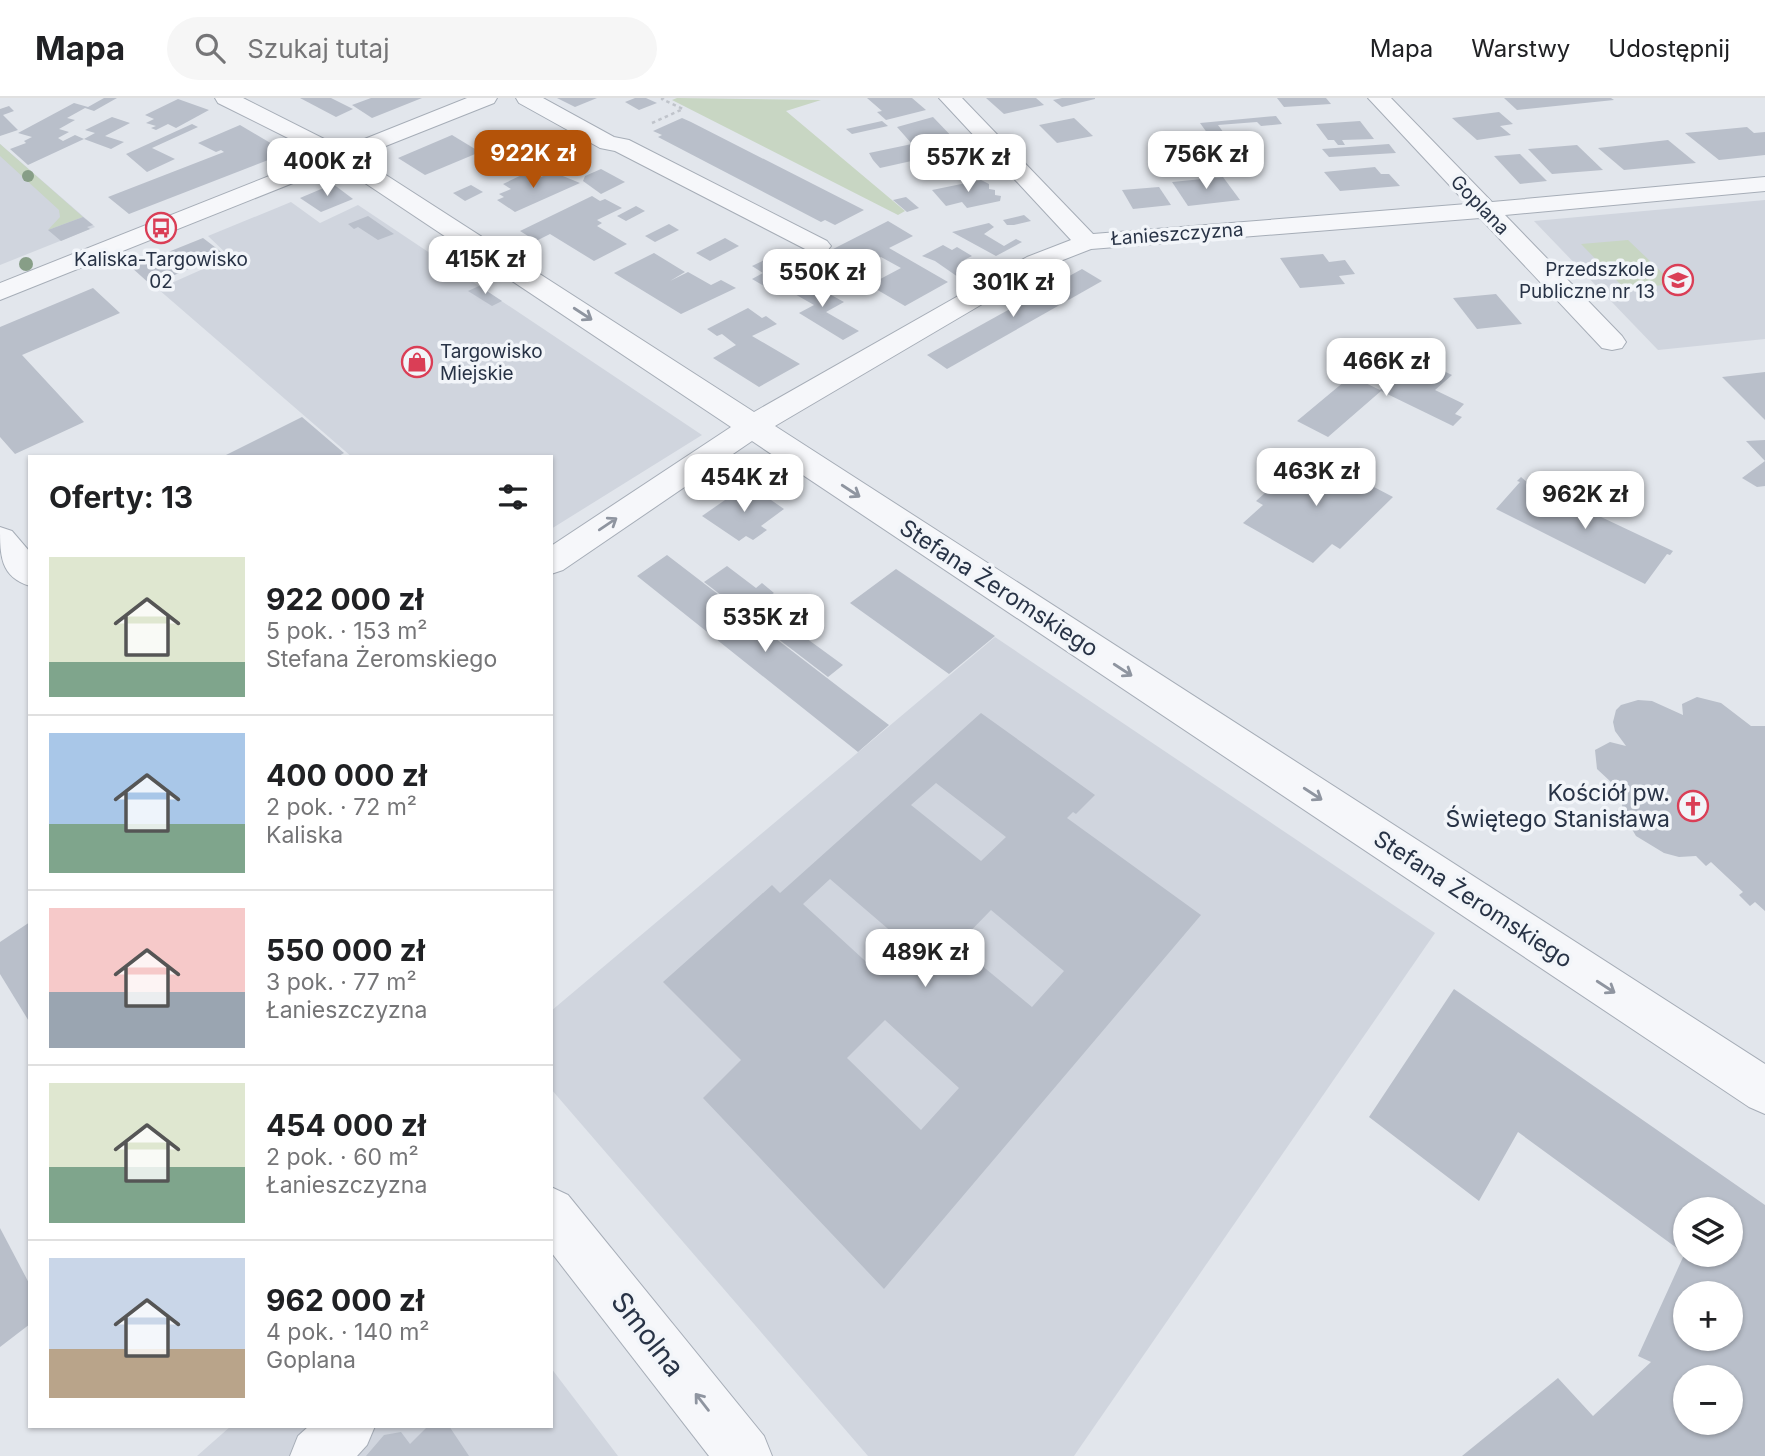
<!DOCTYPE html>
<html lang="pl">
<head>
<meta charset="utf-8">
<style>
	:root { --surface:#fff; --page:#f6f6f6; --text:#202124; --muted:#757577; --line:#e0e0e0; --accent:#b45309 }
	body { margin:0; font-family:Inter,sans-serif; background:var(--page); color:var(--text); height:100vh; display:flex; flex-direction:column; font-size:26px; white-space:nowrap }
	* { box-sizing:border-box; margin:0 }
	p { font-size:23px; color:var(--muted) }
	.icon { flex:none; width:38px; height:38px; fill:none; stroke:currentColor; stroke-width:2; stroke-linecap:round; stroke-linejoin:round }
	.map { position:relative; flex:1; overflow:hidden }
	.details { position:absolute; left:28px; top:357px; width:525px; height:973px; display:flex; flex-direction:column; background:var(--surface); border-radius:0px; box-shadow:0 2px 5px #0004 }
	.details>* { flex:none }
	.controls { position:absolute; left:1673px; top:1099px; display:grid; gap:14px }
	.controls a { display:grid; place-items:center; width:70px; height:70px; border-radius:50%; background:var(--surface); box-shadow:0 2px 5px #0004; font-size:35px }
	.price { position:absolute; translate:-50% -60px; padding:0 16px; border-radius:14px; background:#fff; color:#222; font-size:23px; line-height:46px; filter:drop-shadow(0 2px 4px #0008) }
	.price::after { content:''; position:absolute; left:50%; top:42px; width:21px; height:16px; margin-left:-10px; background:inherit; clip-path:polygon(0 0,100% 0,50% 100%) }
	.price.current { background:var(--accent); color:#fff }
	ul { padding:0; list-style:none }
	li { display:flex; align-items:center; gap:21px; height:175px; padding:0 21px }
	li+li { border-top:2px solid var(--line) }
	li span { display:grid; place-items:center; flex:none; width:196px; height:140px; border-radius:0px; color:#555 }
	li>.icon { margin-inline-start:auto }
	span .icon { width:84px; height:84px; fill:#fffc; stroke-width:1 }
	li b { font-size:30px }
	h2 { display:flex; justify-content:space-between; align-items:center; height:84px; padding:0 21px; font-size:30px }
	header { display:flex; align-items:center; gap:42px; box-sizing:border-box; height:98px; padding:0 35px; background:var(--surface); border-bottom:2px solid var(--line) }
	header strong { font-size:33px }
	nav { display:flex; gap:38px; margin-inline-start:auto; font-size:24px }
	.search { width:490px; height:63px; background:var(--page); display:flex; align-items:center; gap:18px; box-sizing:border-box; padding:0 24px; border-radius:38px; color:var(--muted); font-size:26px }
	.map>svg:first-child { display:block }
</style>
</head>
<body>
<header>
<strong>Mapa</strong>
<div class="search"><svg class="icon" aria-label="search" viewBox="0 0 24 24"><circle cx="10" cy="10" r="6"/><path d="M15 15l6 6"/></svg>Szukaj tutaj</div>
<nav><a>Mapa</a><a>Warstwy</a><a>Udostępnij</a></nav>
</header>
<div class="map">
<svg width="1765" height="1358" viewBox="0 0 1765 1358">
	<rect width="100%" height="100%" fill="#e2e6ec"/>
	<g fill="#d0d5de">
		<polygon points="0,46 93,127 95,129 0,167"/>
		<polygon points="1765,102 1765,241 1658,252 1534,123"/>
		<polygon points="291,104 320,125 358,107 702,337 551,431 551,359 352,359 158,191 230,159 208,138"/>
		<polygon points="995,539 1435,835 1074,1358 868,1358 551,991 551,913"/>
		<polygon points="551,1270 618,1358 197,1358 231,1328 551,1328"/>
	</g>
	<g fill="#c8d6c3">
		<polygon points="677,0 821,2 786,13 905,113 898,117 672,2"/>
		<polygon points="0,46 83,119 48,132 60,119 59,112 0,58"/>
		<polygon points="1628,142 1674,186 1625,191 1581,146"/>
	</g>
	<g fill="#b9bfca" fill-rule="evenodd">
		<polygon points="104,0 117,0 94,13 85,10 67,20 75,22 59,31 69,34 58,40 63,43 75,37 84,41 28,67 10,51 26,45 24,43 32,39 18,35 74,5 88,9"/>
		<polygon points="300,0 331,0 353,11 336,19"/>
		<polygon points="371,0 422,0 372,20 352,7"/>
		<polygon points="557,0 597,0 575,9"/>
		<polygon points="635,0 646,0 657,5 639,12 625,4"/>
		<polygon points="867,0 912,0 926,12 886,22 877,14 882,13"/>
		<polygon points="986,0 1036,0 1044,7 1004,16"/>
		<polygon points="1062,0 1095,0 1095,1 1062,9 1053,2"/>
		<polygon points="1277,0 1326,0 1331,6 1284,9"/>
		<polygon points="1504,0 1611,0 1614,2 1517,12"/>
		<polygon points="178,1 209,12 176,30 168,26 156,32 151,30 156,28 146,25 154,21 145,17"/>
		<polygon points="9,8 14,13 3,17 18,32 0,38 0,11"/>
		<polygon points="1499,14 1513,26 1500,28 1511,37 1477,42 1452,20"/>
		<polygon points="1276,18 1282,26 1261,28 1257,24 1218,27 1238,54 1247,54 1258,69 1234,72 1200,25"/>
		<polygon points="112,19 130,25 105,38 124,44 111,51 84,41 95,35 85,32"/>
		<polygon points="933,19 957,44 984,74 943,82 921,57 913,59 916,62 880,70 873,62 869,55 912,46 897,29"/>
		<polygon points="682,20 691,24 864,112 835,127 825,122 821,124 658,39 662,37 653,33"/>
		<polygon points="1074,20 1093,38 1057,45 1039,27"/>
		<polygon points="882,23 888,28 852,36 846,31"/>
		<polygon points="1360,23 1374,41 1342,42 1345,47 1338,47 1334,42 1328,42 1316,26"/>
		<polygon points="192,26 198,29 152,50 175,61 147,74 126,56"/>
		<polygon points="240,27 284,53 281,57 129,116 108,99 224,54 221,52 216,54 198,45"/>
		<polygon points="1747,29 1754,35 1765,34 1765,57 1719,62 1685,35"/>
		<polygon points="452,37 480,54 425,77 398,60"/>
		<polygon points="546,40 562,49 540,60 523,50"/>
		<polygon points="1668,42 1696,65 1624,72 1598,50"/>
		<polygon points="1389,46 1396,55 1329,59 1322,51"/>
		<polygon points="1577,47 1603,72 1552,76 1528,51"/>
		<polygon points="1520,56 1547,83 1520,86 1494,58"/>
		<polygon points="1375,69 1381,76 1389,76 1400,88 1340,93 1324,74"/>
		<polygon points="601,71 614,78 625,84 601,96 583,83 585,78"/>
		<polygon points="553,74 580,85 515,114 497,102 504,99 499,96 511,91 503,86 526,75 536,81"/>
		<polygon points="1223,79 1240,102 1188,108 1172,84"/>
		<polygon points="981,82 989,86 989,91 995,92 995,97 1001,98 1000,103 967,110 962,104 946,108 932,92"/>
		<polygon points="333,86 353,101 321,114 300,100"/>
		<polygon points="471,87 483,94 465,103 453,95"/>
		<polygon points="1159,89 1171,107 1133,111 1122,92"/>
		<polygon points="592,98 600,103 605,101 622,110 597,122 602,125 597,128 627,146 594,163 550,136 536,143 520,133"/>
		<polygon points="906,99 919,110 907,114 893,102"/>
		<polygon points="636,108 645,113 626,123 617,118"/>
		<polygon points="1024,117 1031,123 1014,127 1007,127 1003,122"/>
		<polygon points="368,118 394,136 378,142 358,129 354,131 348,126"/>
		<polygon points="83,119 93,127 87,129 90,131 61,143 48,132"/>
		<polygon points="888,123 913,138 889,150 948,184 905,208 869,187 901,170 881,159 870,164 857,157 809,182 792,172"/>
		<polygon points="989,125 994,129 984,136 1004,148 1016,141 1022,144 996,158 952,134"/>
		<polygon points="669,126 679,132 655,144 645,138"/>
		<polygon points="203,140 224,156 151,187 131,169"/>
		<polygon points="725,140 739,148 710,163 696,155"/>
		<polygon points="943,147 952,152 957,149 972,158 964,162 977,169 958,179 935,163 922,158"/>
		<polygon points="654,155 685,174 670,183 688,174 711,187 721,182 736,190 681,216 614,175"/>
		<polygon points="1323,156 1329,164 1345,162 1355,176 1339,178 1345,186 1300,190 1280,160"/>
		<polygon points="769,160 793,171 764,188 752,181 763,175 752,168"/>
		<polygon points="1082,171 1102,183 947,271 927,257"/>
		<polygon points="804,182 844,204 826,214 859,233 843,242 799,215 814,207 786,191"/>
		<polygon points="479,188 502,203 492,208 468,193"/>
		<polygon points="93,190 120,215 22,257 84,324 15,356 0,339 0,229"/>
		<polygon points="1496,196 1522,226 1477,231 1453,200"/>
		<polygon points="748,210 762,220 766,218 777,226 752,238 800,266 759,289 713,260 736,247 722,236 717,238 707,231"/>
		<polygon points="1416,260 1452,277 1435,292 1464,306 1455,316 1462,319 1453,328 1381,293 1328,339 1297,323 1351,278 1380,292"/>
		<polygon points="1765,274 1765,322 1722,279"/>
		<polygon points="302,319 344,355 337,359 222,359"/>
		<polygon points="1765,342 1765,363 1746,343"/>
		<polygon points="1310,355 1348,375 1352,372 1356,375 1353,378 1393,399 1340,451 1332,446 1313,465 1243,425 1263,407 1256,403"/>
		<polygon points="1765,363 1765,388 1757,389 1742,380"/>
		<polygon points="1521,379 1527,384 1673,453 1670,457 1667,456 1645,486 1496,411 1520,384 1517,383"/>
		<polygon points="748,386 784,411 761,428 767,432 753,442 746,438 739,443 702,418"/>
		<polygon points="667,457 844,593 889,627 858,654 637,478"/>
		<polygon points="727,468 756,490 762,485 774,495 768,499 782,509 773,516 843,567 828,579 704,484"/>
		<polygon points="896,471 995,538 949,576 850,505"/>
		<polygon points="1697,599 1721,605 1751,628 1765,628 1765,813 1755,804 1750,808 1739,797 1743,794 1711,764 1706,768 1696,758 1679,759 1664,755 1636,738 1623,716 1622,706 1625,697 1597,671 1595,652 1610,644 1626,648 1615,633 1613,624 1616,612 1621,607 1638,602 1652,603 1683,617 1682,606"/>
		<path d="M981,615L1095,697L1076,716L1073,714L1067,720L1201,817L884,1191L703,1000L741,962L663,884L772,787L780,795ZM936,685L1006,739L981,763L911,707ZM830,781L901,842L874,871L803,806ZM991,812L1064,873L1032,909L957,847ZM885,922L959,990L921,1032L847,960Z"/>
		<polygon points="30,824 30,925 0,876 0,844"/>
		<path d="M1454,891L1765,1107V1358H1462L1558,1280L1593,1318L1651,1264L1638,1258L1684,1157H1731V1111H1685V1156L1518,1034L1479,1103L1369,1019ZM1685,1195H1731V1241H1685ZM1685,1279H1731V1325H1685Z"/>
		<polygon points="0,1130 30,1187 30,1226 0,1249"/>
		<polygon points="428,1328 449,1328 469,1358 366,1358 384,1337 401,1334 410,1346"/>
	</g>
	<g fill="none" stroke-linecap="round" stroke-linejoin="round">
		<g stroke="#a6adb7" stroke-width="2">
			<g id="minor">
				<polygon points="215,0 243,0 342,50 467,0 497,0 494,5 358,59 754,314 1027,159 1071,142 939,0 962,0 1093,136 1467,106 1368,0 1391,0 1492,104 1765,79 1765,93 1505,117 1622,238 1626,244 1622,250 1612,252 1602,250 1480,120 1091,151 1045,169 775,328 1765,966 1765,1016 1749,1009 752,343 563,472 551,476 551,448 731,329 338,67 0,202 0,185 322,57 218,5"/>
				<polygon points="516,0 543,0 614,39 629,42 827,143 831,148 827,153 818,156 809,153 615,53 600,50 519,5"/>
				<path d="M0,429L12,433L30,454V488C0,479 0,457 0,429Z"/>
				<polygon points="551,1089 568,1097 764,1338 772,1358 709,1358 551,1154"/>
				<polygon points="309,1328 375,1328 367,1347 357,1358 290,1358 298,1338"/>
			</g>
		</g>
		<polyline stroke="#c0c4cb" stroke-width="2.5" stroke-dasharray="3.5 3.5" stroke-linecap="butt" points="652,25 683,11 662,1 664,0"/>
		<use href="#minor" fill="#f6f7fa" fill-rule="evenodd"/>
	</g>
	<g fill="#879e87">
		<circle cx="28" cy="78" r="6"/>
		<circle cx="26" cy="166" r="7"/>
	</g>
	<defs><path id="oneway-shaft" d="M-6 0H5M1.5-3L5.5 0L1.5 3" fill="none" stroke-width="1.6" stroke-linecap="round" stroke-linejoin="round" transform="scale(1.75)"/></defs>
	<g stroke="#8f95a0">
		<use href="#oneway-shaft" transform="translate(583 216) rotate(33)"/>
		<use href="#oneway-shaft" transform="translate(851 393) rotate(33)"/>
		<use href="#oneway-shaft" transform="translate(608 426) rotate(-34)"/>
		<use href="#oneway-shaft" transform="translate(1123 572) rotate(33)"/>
		<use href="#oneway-shaft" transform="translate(1313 696) rotate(33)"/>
		<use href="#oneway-shaft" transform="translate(1606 889) rotate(33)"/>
		<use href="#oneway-shaft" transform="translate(702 1304) rotate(-128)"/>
	</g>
	<defs>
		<g id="bus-ring" transform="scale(1.575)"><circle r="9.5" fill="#f2f5f9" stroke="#da3e56" stroke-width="1.5"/><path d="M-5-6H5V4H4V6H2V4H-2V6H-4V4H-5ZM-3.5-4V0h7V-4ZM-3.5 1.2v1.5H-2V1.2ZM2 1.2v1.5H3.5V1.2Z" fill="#da3e56"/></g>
		<g id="school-ring" transform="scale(1.575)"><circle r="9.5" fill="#f2f5f9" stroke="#da3e56" stroke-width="1.5"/><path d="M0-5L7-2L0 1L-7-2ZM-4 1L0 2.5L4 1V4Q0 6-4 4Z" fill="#da3e56"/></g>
		<g id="shop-ring" transform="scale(1.575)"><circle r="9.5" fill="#f2f5f9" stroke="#da3e56" stroke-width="1.5"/><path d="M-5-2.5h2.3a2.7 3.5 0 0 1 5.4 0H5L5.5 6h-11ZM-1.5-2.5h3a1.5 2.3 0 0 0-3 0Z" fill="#da3e56"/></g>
		<g id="church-ring" transform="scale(1.575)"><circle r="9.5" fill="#f2f5f9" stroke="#da3e56" stroke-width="1.5"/><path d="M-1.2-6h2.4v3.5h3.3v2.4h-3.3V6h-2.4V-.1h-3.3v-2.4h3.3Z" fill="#da3e56"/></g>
	</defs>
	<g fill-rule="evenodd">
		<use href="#bus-ring" x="161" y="130"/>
		<use href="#school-ring" x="1678" y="182"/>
		<use href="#shop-ring" x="417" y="264"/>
		<use href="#church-ring" x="1693" y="708"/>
	</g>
	<g text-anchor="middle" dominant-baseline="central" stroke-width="7" stroke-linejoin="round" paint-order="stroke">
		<g font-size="19" fill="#283346" stroke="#f2f5f9">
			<text transform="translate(1480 107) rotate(46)">Goplana</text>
			<text transform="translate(1177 136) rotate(-4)">Łanieszczyzna</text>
		</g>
		<g font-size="19" fill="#283346" stroke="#f2f5f9">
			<text x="161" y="161">Kaliska-Targowisko<tspan x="161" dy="22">02</tspan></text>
			<text x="1655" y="171" text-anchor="end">Przedszkole<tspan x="1655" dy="22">Publiczne nr 13</tspan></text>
			<text x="440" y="253" text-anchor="start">Targowisko<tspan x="440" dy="22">Miejskie</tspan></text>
		</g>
		<g font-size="23" fill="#283346" stroke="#f2f5f9">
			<text transform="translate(999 490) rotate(33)">Stefana Żeromskiego</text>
			<text transform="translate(1473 801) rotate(33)">Stefana Żeromskiego</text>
		</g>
		<g font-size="23" fill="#283346" stroke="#f2f5f9" text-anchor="end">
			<text x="1670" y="695">Kościół pw.<tspan x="1670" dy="26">Świętego Stanisława</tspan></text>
		</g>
		<g font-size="28" fill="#283346" stroke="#f2f5f9">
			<text transform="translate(648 1236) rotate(52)">Smolna</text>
		</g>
	</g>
</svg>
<div class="controls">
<a><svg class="icon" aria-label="layers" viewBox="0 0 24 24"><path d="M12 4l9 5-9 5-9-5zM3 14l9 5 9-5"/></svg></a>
<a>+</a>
<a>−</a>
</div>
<b class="price current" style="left:533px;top:92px">922K zł</b>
<b class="price" style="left:1206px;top:93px">756K zł</b>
<b class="price" style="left:968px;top:96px">557K zł</b>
<b class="price" style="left:327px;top:100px">400K zł</b>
<b class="price" style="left:485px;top:198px">415K zł</b>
<b class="price" style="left:822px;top:211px">550K zł</b>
<b class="price" style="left:1013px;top:221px">301K zł</b>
<b class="price" style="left:1386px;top:300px">466K zł</b>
<b class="price" style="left:1316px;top:410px">463K zł</b>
<b class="price" style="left:744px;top:416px">454K zł</b>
<b class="price" style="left:1585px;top:433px">962K zł</b>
<b class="price" style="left:765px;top:556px">535K zł</b>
<b class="price" style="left:925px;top:891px">489K zł</b>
<section class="details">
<h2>Oferty: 13<svg class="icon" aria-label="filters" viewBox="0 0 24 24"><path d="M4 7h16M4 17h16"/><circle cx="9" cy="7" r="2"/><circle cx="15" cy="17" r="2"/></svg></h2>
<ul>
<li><span style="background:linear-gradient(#dfe7d0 75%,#7fa58c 0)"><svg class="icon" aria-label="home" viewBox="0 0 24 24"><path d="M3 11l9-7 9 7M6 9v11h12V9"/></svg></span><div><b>922 000 zł</b><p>5 pok. · 153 m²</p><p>Stefana Żeromskiego</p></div></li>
<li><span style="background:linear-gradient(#a9c7e8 65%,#7fa58c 0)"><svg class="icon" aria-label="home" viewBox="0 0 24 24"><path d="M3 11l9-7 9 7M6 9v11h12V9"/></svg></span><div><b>400 000 zł</b><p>2 pok. · 72 m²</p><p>Kaliska</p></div></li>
<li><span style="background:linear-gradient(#f6c9c9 60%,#9aa5b1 0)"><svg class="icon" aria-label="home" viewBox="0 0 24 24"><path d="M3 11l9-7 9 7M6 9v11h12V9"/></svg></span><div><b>550 000 zł</b><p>3 pok. · 77 m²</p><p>Łanieszczyzna</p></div></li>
<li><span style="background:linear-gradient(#dfe7d0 60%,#7fa58c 0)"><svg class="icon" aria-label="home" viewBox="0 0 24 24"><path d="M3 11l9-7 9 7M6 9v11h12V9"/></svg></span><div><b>454 000 zł</b><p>2 pok. · 60 m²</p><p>Łanieszczyzna</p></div></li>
<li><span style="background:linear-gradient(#c9d6e8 65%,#b9a48a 0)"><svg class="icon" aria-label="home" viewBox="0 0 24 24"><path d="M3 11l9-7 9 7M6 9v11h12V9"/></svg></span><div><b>962 000 zł</b><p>4 pok. · 140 m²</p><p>Goplana</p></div></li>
</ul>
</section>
</div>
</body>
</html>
